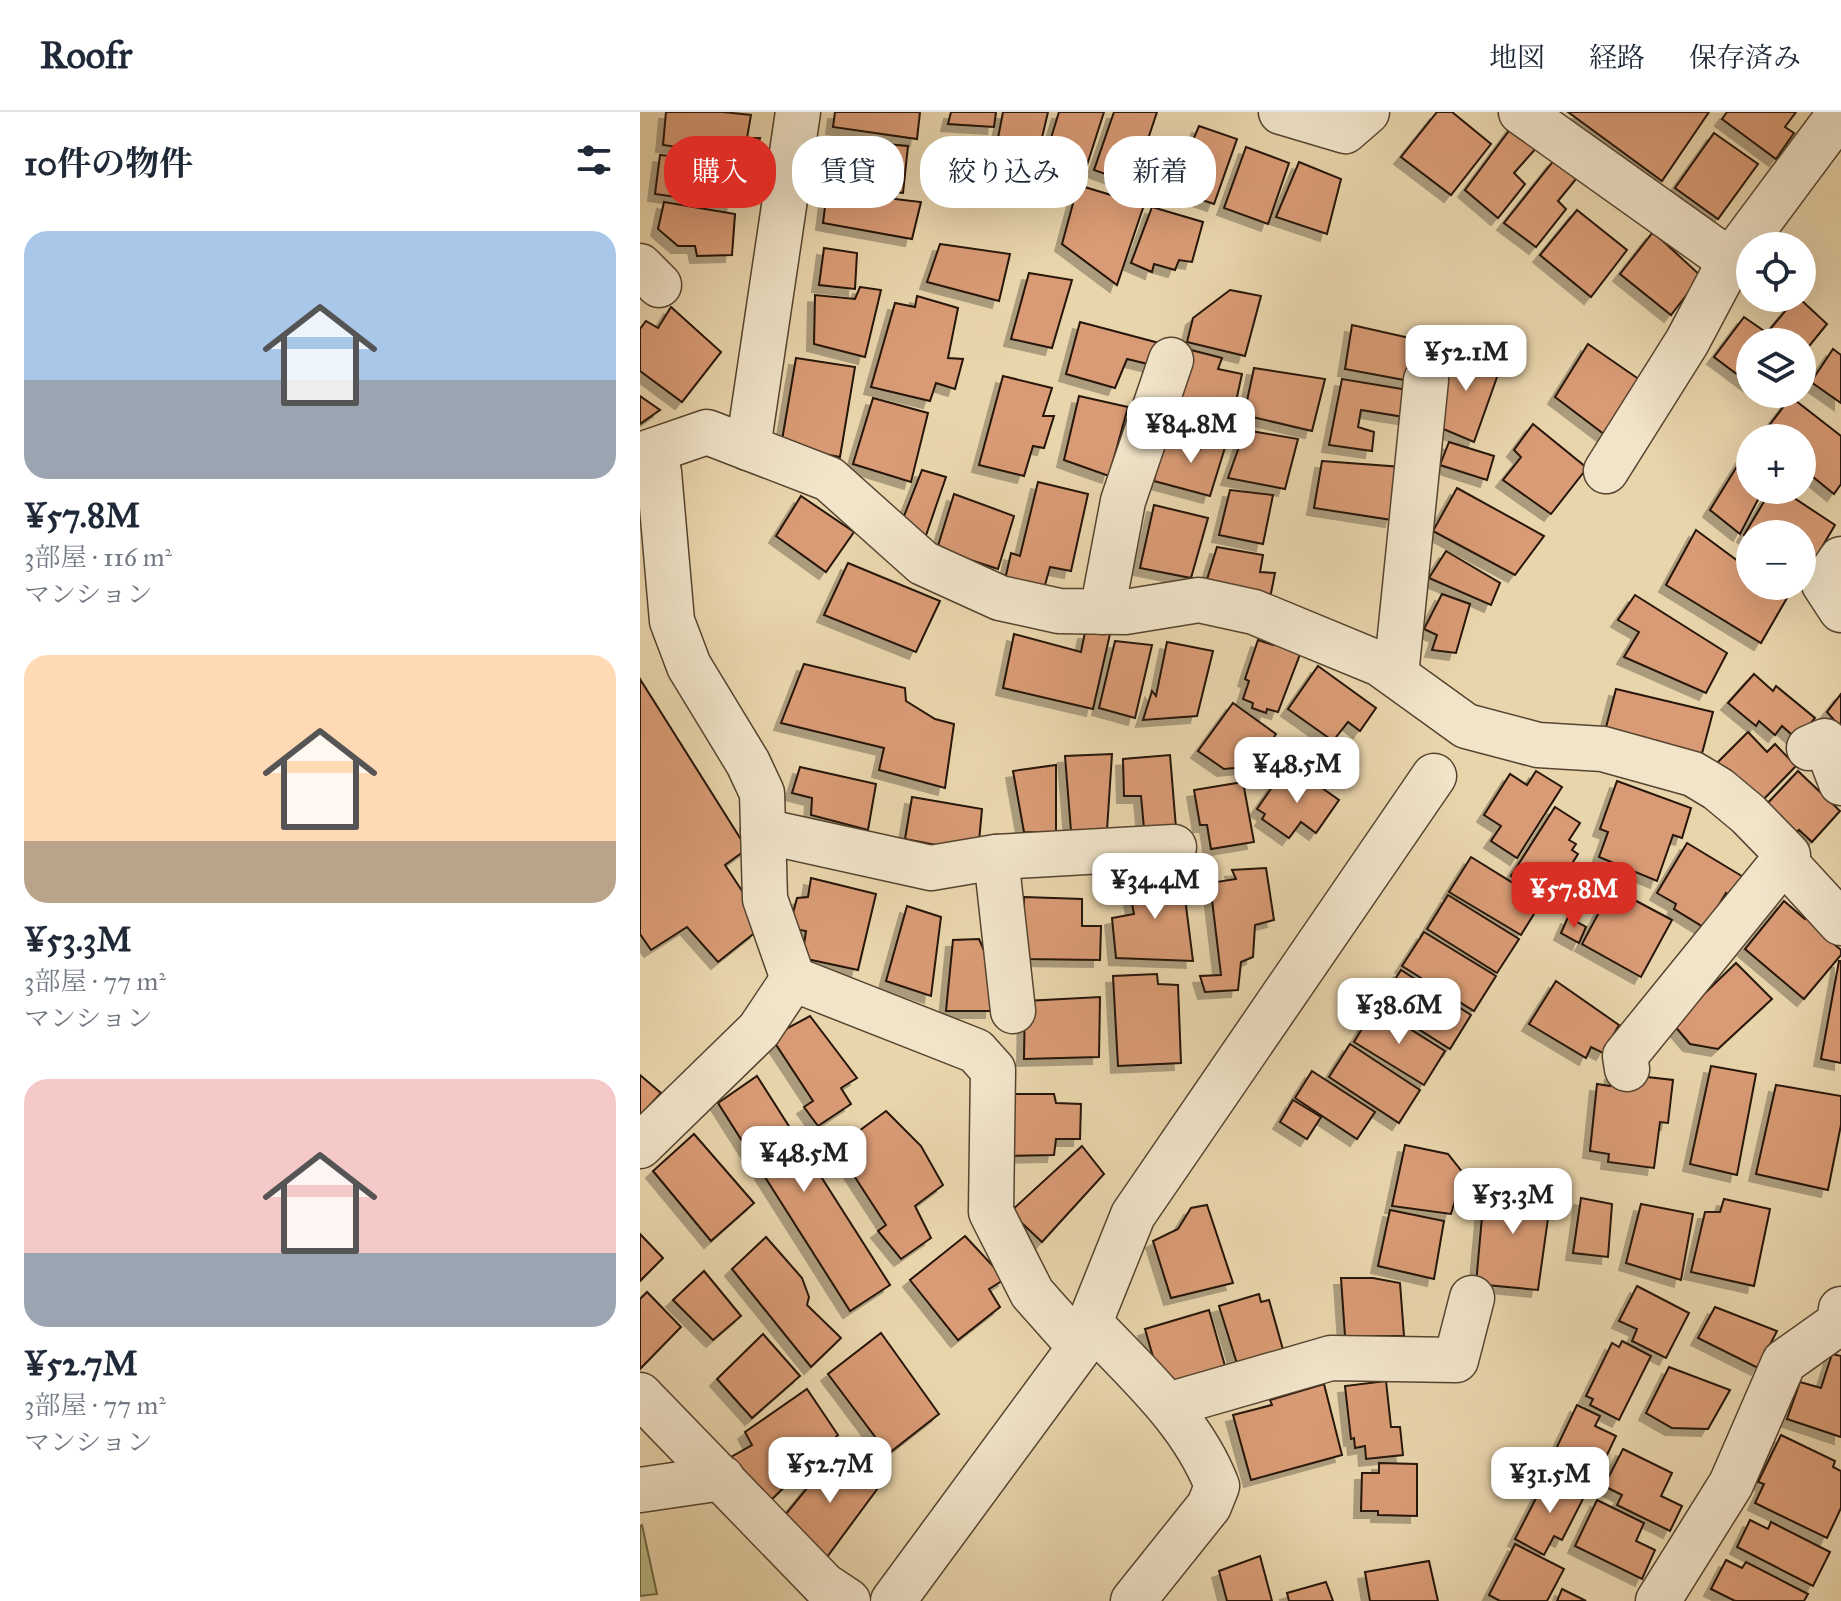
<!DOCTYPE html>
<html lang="ja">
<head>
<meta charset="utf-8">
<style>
	:root { --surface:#fff; --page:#f6f6f7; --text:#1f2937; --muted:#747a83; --line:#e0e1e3; --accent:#d93025 }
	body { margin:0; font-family:"IM FELL Great Primer","Noto Serif JP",serif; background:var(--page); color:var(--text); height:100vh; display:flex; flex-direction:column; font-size:30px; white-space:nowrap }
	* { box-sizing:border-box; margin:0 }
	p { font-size:26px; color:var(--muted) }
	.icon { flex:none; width:44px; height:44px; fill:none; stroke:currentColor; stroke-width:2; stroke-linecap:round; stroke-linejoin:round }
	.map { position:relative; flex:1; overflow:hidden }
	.drawer { display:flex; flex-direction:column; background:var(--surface); width:640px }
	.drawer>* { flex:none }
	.guide { position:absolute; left:24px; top:24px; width:760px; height:72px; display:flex; gap:16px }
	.fabs { position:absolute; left:1096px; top:120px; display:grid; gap:16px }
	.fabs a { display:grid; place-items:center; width:80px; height:80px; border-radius:50%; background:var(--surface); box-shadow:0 8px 32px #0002; font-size:40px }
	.price { position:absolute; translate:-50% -68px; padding:0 18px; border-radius:16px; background:#fff; color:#222; font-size:26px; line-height:52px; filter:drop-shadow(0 2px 4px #0008) }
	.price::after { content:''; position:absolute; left:50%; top:48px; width:24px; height:18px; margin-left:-12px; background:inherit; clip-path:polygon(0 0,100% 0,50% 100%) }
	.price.on { background:var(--accent); color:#fff }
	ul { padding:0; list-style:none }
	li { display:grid; align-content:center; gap:16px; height:424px; padding:0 24px }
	li span { display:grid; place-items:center; height:248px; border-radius:24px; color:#555 }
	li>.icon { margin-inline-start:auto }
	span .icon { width:144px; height:144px; fill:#fffc; stroke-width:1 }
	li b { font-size:34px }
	h2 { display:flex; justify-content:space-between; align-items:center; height:96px; padding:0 24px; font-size:34px }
	.pill { padding:0 28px; border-radius:32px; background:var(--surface); box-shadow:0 8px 32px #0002; font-size:28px; line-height:72px }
	.pill.on { background:var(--accent); color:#fff }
	header { display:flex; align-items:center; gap:48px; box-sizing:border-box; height:112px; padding:0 40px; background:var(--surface); border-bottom:2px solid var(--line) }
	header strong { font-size:38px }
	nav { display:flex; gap:44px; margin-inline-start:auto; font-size:28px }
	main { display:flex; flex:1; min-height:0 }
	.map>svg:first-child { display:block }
</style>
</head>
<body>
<header>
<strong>Roofr</strong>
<nav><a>地図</a><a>経路</a><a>保存済み</a></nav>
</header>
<main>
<section class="drawer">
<h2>10件の物件<svg class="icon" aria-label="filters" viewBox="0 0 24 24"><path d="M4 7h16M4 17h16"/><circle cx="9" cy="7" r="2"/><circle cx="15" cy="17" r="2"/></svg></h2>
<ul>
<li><span style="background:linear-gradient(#a9c7e8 60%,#9aa5b1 0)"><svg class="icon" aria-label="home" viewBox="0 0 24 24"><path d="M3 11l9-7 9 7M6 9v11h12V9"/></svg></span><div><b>¥57.8M</b><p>3部屋 · 116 m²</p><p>マンション</p></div></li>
<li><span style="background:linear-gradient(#ffd9b3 75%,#b9a48a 0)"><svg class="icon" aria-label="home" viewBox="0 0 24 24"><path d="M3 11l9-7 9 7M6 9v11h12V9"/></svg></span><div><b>¥53.3M</b><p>3部屋 · 77 m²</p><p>マンション</p></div></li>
<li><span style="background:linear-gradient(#f6c9c9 70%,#9aa5b1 0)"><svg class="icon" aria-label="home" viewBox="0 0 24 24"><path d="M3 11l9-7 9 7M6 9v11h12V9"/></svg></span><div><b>¥52.7M</b><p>3部屋 · 77 m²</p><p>マンション</p></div></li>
</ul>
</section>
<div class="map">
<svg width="1201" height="1489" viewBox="0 0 1201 1489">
	<defs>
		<filter id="shadow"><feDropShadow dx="-7" dy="7" stdDeviation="0" flood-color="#0004"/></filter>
	</defs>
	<rect width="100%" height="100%" fill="#e9d5ac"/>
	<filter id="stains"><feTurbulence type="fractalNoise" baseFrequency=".0025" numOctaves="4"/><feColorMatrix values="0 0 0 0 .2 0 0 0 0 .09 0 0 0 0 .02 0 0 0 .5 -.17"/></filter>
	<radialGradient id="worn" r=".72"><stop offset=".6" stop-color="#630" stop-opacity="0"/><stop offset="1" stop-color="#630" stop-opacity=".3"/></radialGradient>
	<polygon fill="#babc87" stroke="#706847" stroke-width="2" points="2,1413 17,1482 0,1484 0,1414"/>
	<g fill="#d99b74" stroke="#251407" stroke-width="2" filter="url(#shadow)">
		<polygon points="26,0 83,0 111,3 107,26 120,26 115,46 23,33"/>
		<polygon points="195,0 280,0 277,27 193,15"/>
		<polygon points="311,0 356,0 354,15 308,12"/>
		<polygon points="363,0 408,0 400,34 358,26"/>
		<polygon points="419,0 464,0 447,53 407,39"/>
		<polygon points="474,0 517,0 493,72 454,58"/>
		<polygon points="797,0 812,0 851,32 811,83 761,45"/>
		<polygon points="928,0 1069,0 1022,69"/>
		<polygon points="1087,0 1156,0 1145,15 1154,21 1136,47 1082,7"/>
		<polygon points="874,12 898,34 874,61 885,72 858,106 825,78"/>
		<polygon points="559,14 597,27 574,92 532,78"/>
		<polygon points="1074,21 1118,52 1078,107 1035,76"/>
		<polygon points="197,28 268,34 263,81 192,73"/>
		<polygon points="606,35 649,51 628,112 584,96"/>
		<polygon points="20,43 100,51 93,93 15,82"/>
		<polygon points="915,47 936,67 918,89 926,97 896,135 864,111"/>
		<polygon points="659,50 701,67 687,122 636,105"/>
		<polygon points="438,73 504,93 477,173 422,132"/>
		<polygon points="187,79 281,90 272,127 183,111"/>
		<polygon points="24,90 95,102 92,143 57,144 55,134 38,134 18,117"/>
		<polygon points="512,95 563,110 552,150 539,148 535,158 514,152 512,160 491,151"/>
		<polygon points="937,98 987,138 951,185 900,143"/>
		<polygon points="1013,120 1061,164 1031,203 980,162"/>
		<polygon points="300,132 370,142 359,189 287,170"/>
		<polygon points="184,136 217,141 215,177 179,173"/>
		<polygon points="389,161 432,168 412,236 371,227"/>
		<polygon points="220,175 241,178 225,245 174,232 175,183 215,187"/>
		<polygon points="590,178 621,184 605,244 547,230 553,206"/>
		<polygon points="277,184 318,196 308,246 323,247 315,277 296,271 290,289 231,275 255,191 275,195"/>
		<polygon points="1156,186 1159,186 1187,212 1162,243 1162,230 1110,230 1110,272 1074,245 1104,205 1127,221"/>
		<polygon points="31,195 81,240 42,290 0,259 0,217 6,209 18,216"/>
		<polygon points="440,210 519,231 512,253 487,247 475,276 426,262"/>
		<polygon points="712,213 783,229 775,270 705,257"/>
		<polygon points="822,231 862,251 834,330 794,313 796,285"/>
		<polygon points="948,232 1003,270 973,329 915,285"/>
		<polygon points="1193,237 1201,243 1201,291 1171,270"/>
		<polygon points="551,238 582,246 578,257 602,262 589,321 531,309"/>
		<polygon points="156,246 215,255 200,345 141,334"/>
		<polygon points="614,256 685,267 672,319 604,303"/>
		<polygon points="363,264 412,276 403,304 414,304 404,336 393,334 384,364 339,353"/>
		<polygon points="702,267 774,279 770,306 721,298 718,315 734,320 732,339 689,333"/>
		<polygon points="0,284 20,298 0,312"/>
		<polygon points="439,284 488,295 469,364 424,348"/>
		<polygon points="1151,285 1201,324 1201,372 1194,382 1162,356 1162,326 1121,324"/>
		<polygon points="233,286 288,301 271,370 213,352"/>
		<polygon points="893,312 947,356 911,402 863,368 881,345 874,338"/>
		<polygon points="605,318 658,327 645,377 588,366"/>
		<polygon points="561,322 587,329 570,384 514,369 522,332 560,337"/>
		<polygon points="809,330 854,344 847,368 800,353"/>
		<polygon points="1104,343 1110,346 1110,378 1123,378 1100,422 1070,398"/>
		<polygon points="682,349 762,355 752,408 674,396"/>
		<polygon points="282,358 306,365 282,435 259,417"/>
		<polygon points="398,370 448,382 431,459 410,455 402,484 364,472 371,441 380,444"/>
		<polygon points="817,376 904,424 875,463 793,419"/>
		<polygon points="590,378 633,383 623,432 579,423"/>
		<polygon points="1131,378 1142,378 1195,413 1172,452 1162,447 1162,422 1110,422 1110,428 1104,423"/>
		<polygon points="314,382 374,404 358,457 297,437"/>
		<polygon points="161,384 214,420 186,460 136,424"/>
		<polygon points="514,393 568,406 551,466 500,456"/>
		<polygon points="1056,418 1110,458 1110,474 1131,474 1147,486 1121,531 1026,473"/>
		<polygon points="577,435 623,443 620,460 635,461 630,486 565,474"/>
		<polygon points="806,439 860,471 851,493 789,466"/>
		<polygon points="208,451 300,489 276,540 184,503"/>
		<polygon points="802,482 830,492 816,541 792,538 797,523 784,517"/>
		<polygon points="995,483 1087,541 1066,581 984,545 999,520 978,508"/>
		<polygon points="445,520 470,522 453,597 363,576 374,522 441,540"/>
		<polygon points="618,528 633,533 635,528 662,537 638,600 627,597 626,601 612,596 613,591 603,587 609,569 605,567"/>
		<polygon points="475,529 512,533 495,606 459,596"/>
		<polygon points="527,530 573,539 557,604 503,608 512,579 516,584"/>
		<polygon points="164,552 265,576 266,589 295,607 314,612 305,676 239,658 244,636 141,611"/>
		<polygon points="678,554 736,596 720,619 708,610 693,629 648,597"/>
		<polygon points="1114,562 1133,579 1136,574 1175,606 1165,618 1160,630 1142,614 1135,623 1119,609 1116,614 1088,591"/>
		<polygon points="0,567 107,737 85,753 116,800 117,819 78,850 47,815 11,838 0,822"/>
		<polygon points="976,577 1073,600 1060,649 964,623"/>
		<polygon points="1201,582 1201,616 1187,600"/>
		<polygon points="593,591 636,622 616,654 584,657 558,639"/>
		<polygon points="1108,620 1127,640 1135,632 1156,654 1118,693 1076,652"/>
		<polygon points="472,642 467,718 431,719 425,644"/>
		<polygon points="530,643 536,716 504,716 501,684 484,684 483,647"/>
		<polygon points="416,653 416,721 384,720 373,659"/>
		<polygon points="160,655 236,672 228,718 171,703 172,686 152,681"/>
		<polygon points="655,657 699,688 676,721 661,710 649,726 622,707 625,702 617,697 637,668 644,673"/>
		<polygon points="896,659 922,675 877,746 851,729 861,714 844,703 870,662 887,673"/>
		<polygon points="1158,659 1200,699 1172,730 1159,718 1154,723 1124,695"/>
		<polygon points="977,669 1051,696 1042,726 1033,723 1017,769 959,745 968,720 960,717"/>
		<polygon points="603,670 614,730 571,737 567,713 560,713 554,678"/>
		<polygon points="272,685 342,697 339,729 301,734 265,727"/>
		<polygon points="915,695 940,711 929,728 936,732 932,738 938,742 909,788 871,764"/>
		<polygon points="1047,731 1110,769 1098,789 1086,781 1065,816 1034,797 1036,792 1017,781"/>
		<polygon points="831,745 902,789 881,823 809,780"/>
		<polygon points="626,756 634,808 615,813 613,845 601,850 598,878 565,880 560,864 581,863 570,771 596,767 592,758"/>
		<polygon points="537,762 544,778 553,849 476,846 472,806 494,802 490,780 494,763"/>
		<polygon points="171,766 236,782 218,858 162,846 166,819 149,816 157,786 168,785"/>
		<polygon points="972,776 1032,808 1001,865 942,832"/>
		<polygon points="808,783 879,827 857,861 787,817"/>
		<polygon points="384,785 442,787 442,814 461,814 460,848 383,847"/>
		<polygon points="1144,789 1165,807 1172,799 1182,822 1201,838 1201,843 1164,887 1105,837"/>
		<polygon points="267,794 301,805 291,884 246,869"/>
		<polygon points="928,805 946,815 939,831 921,821"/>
		<polygon points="784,820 856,864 834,899 762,854"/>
		<polygon points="339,827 354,861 352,899 306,899 313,828"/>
		<polygon points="1199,849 1201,849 1201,951 1181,947"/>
		<polygon points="1096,851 1132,887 1078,937 1050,932 1033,912"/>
		<polygon points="761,858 831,903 810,937 739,892"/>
		<polygon points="517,862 518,872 538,873 541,951 478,954 473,864"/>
		<polygon points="916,869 979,913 963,941 951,935 946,946 889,912"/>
		<polygon points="460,885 459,945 384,947 385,889"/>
		<polygon points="735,895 805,939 784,973 714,930"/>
		<polygon points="170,904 217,966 201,976 211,992 178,1014 164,995 173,989 131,925"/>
		<polygon points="710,932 780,978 759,1011 689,965"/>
		<polygon points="1071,954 1116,962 1097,1063 1050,1052"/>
		<polygon points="672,959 735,1000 717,1027 655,986"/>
		<polygon points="972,961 1033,968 1028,1011 1020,1010 1014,1056 968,1050 969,1042 950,1039 957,972 970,974"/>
		<polygon points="0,963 21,981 0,1004"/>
		<polygon points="117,964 250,1173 210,1199 78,991"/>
		<polygon points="1136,973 1201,984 1201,1013 1188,1078 1116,1062"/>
		<polygon points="368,982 414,982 416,991 441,992 440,1027 416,1027 414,1043 364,1044"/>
		<polygon points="653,988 681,1005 667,1027 640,1010"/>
		<polygon points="246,999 281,1034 303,1073 275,1094 291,1126 261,1147 238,1119 246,1113 196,1036"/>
		<polygon points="54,1022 114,1091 71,1129 13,1059"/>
		<polygon points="765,1033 808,1042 823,1061 811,1102 752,1094"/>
		<polygon points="442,1034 464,1062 402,1130 370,1100"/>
		<polygon points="845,1071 912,1078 898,1178 836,1172"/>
		<polygon points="941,1086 972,1092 968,1145 933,1141"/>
		<polygon points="1084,1087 1130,1097 1114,1174 1051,1160 1065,1100 1080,1100"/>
		<polygon points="1001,1092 1053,1102 1041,1168 986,1151"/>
		<polygon points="567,1093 593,1171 531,1186 513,1129 538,1117 551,1096"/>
		<polygon points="750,1098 804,1109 794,1167 738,1154"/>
		<polygon points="0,1122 23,1146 0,1169"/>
		<polygon points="325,1124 365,1167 349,1177 360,1195 318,1228 270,1168"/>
		<polygon points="126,1125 162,1166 169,1185 167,1193 201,1226 171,1255 92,1157"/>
		<polygon points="64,1159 101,1204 73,1228 33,1188"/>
		<polygon points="701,1166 733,1166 760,1171 764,1224 705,1224"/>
		<polygon points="997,1174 1049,1201 1026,1246 992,1229 997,1217 979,1209"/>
		<polygon points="7,1180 41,1215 0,1257 0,1187"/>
		<polygon points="619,1182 621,1190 629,1188 644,1241 598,1255 579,1194"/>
		<polygon points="1075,1195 1137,1219 1118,1256 1058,1226"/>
		<polygon points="569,1198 585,1254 528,1270 518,1262 505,1217"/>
		<polygon points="241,1221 299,1302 248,1342 188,1262"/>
		<polygon points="123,1222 160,1264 112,1306 77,1267"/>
		<polygon points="982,1229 1011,1244 979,1308 950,1293 953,1287 946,1284 972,1231 979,1235"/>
		<polygon points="1192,1242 1201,1244 1201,1325 1147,1307 1160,1270 1181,1276"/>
		<polygon points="1029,1255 1090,1278 1068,1317 1032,1316 1006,1301"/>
		<polygon points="746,1269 751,1315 760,1315 763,1343 726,1347 725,1334 715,1336 714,1326 711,1327 705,1274"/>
		<polygon points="684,1272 702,1343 611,1368 593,1303 632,1293 630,1288"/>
		<polygon points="167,1277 198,1323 128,1391 91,1345 112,1333 105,1320"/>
		<polygon points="937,1293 960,1304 955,1314 976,1324 951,1377 923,1363 924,1360 916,1355 922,1343 915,1339"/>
		<polygon points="1141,1323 1195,1349 1193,1355 1201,1359 1201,1396 1187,1426 1115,1391 1124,1372 1118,1370"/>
		<polygon points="983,1337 1032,1361 1021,1384 1042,1394 1030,1419 977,1393 982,1383 964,1374"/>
		<polygon points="194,1343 238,1376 187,1445 141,1408"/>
		<polygon points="739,1351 777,1352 777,1404 738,1403 738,1399 721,1399 722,1361 739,1361"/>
		<polygon points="908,1363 945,1383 922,1428 914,1424 904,1443 875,1427"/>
		<polygon points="957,1388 1004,1411 996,1429 1015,1438 1002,1467 935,1434"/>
		<polygon points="1110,1408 1128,1417 1131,1410 1190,1440 1173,1474 1097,1435"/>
		<polygon points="875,1432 924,1457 907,1489 860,1489 849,1483"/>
		<polygon points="620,1444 632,1489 587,1489 579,1459"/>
		<polygon points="1086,1448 1102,1456 1106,1450 1168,1482 1164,1489 1095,1489 1071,1477"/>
		<polygon points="789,1449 798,1489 730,1489 725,1460"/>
		<polygon points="686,1470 693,1489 649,1489 647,1481"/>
		<polygon points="922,1477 946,1489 917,1489"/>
	</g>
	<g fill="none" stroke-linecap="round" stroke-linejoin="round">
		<g stroke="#564430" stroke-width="47">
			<g id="minor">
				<polyline points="641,0 705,19 727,0"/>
				<polyline points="881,0 1090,149"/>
				<polyline points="0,154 19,173"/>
				<polyline points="108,336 158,0"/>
				<polyline points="0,343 67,320 189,367 283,451 360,486 419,499 485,500 559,488 614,500 740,552 826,614 898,633 963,637 1053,662 1078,677 1108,702 1148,743 985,944 987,957"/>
				<polyline points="0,346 19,360 32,509 49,554 108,651 122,681 125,787 153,867"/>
				<polyline points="966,359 1047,230 1090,149 1201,0"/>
				<polyline points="1201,447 1184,472 1201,498"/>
				<polyline points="462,500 483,389 531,248"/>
				<polyline points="756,563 786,268"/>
				<polyline points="1169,636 1185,629 1201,671"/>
				<polyline points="123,719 291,756 356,745 534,735"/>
				<polyline points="356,745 373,899"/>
				<polyline points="1143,748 1201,811"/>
				<polyline points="0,1034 119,918 153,867 336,939 353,958 351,1100 392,1181 440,1235"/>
				<path d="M450,1211C497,1261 552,1309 577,1374L569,1394L493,1489"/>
				<polyline points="0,1283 184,1473 208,1489"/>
				<polyline points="528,1293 691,1246 816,1248 832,1186"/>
				<polyline points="0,1378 82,1366"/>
				<polyline points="253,1489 440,1235 493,1103 794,664"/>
				<polyline points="1018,1489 1091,1372 1144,1250 1199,1211 1201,1197"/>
			</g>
		</g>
		<use href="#minor" stroke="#f1e4c9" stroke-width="44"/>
	</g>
	<rect width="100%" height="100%" filter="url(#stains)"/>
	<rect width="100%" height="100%" fill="url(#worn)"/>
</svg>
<div class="fabs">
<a><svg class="icon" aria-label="locate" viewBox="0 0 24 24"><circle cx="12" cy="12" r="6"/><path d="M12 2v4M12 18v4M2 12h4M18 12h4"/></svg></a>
<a><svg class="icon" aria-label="layers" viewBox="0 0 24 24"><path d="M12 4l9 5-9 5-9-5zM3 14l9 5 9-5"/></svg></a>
<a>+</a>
<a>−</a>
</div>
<b class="price" style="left:826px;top:281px">¥52.1M</b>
<b class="price" style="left:551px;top:353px">¥84.8M</b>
<b class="price" style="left:657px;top:693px">¥48.5M</b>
<b class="price" style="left:515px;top:809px">¥34.4M</b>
<b class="price on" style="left:934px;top:818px">¥57.8M</b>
<b class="price" style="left:759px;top:934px">¥38.6M</b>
<b class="price" style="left:164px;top:1082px">¥48.5M</b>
<b class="price" style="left:873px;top:1124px">¥53.3M</b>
<b class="price" style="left:190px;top:1393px">¥52.7M</b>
<b class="price" style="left:910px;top:1403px">¥31.5M</b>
<div class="guide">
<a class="pill on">購入</a>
<a class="pill">賃貸</a>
<a class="pill">絞り込み</a>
<a class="pill">新着</a>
</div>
</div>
</main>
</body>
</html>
